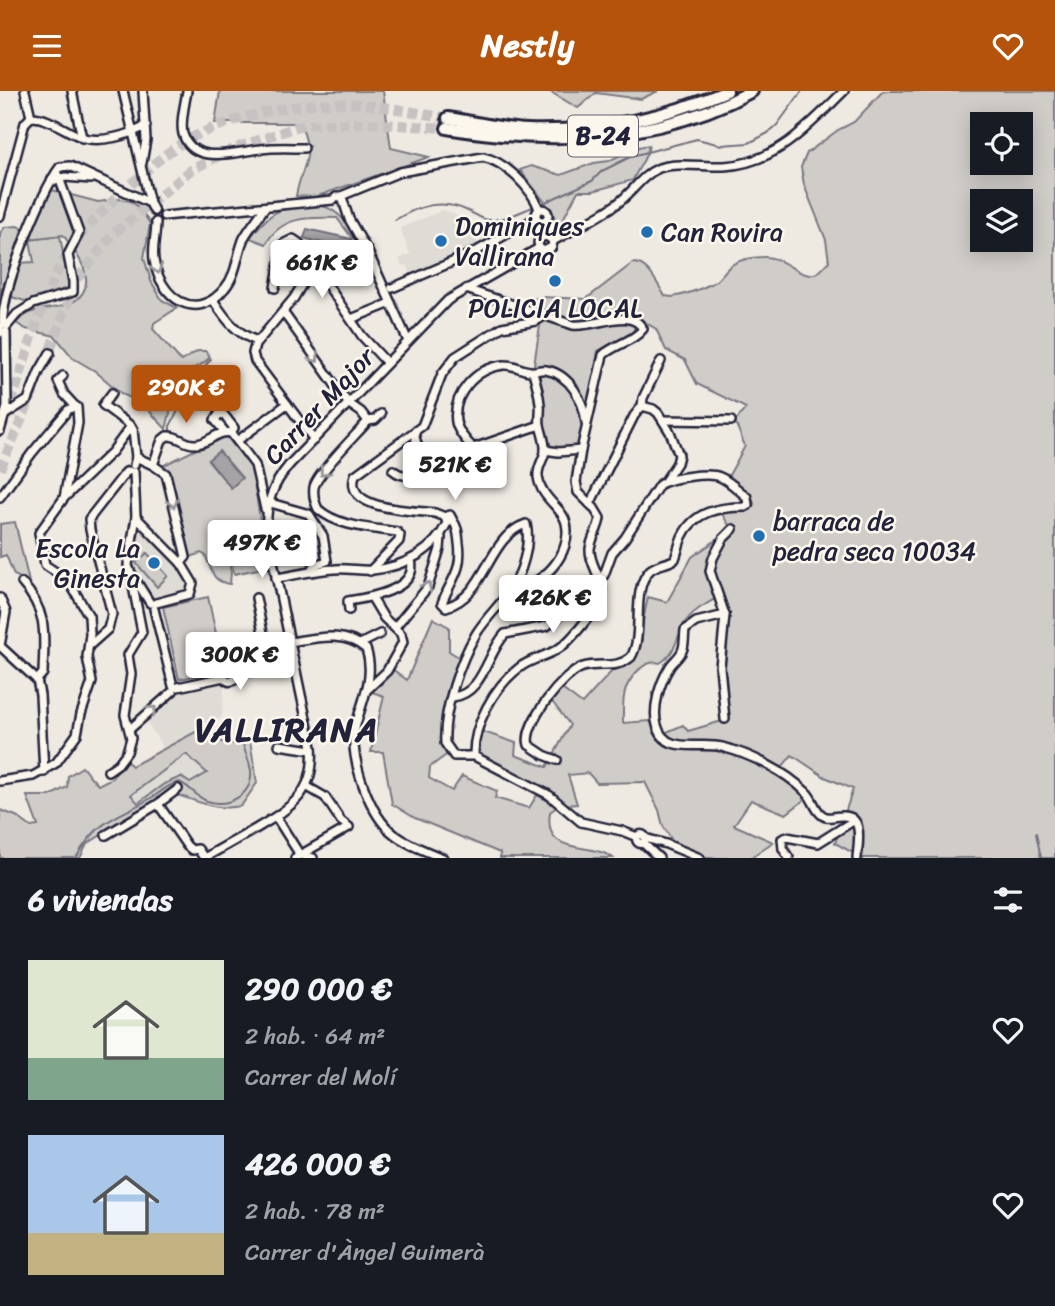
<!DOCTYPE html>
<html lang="es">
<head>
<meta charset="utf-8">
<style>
	:root { --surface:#171b24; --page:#20242c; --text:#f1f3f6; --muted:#9ea1a6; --accent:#b45309 }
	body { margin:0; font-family:Sriracha,sans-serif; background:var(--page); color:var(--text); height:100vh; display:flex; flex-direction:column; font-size:26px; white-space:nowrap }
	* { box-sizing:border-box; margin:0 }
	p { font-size:23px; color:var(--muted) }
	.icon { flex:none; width:38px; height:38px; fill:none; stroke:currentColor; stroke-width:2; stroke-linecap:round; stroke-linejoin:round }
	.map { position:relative; height:767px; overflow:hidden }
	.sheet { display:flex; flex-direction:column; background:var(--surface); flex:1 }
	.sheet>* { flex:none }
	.fabs { position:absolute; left:970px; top:21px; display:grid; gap:14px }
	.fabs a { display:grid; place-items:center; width:63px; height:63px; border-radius:0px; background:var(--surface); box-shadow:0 4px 18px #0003; font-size:35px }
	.price { position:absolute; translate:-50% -60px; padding:0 16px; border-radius:7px; background:#fff; color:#222; font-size:23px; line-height:46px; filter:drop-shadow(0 2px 4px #0008) }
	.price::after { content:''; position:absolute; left:50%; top:42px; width:21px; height:16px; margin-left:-10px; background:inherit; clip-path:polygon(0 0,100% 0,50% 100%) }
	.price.current { background:var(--accent); color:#fff }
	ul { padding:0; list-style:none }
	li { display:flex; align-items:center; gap:21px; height:175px; padding:0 28px }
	li span { display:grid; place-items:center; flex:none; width:196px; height:140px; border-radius:0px; color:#555 }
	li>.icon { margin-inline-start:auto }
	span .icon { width:84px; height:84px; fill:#fffc; stroke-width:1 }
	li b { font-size:30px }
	h2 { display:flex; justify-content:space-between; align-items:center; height:84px; padding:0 28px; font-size:30px }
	header { display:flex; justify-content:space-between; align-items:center; height:91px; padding:0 28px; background:var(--accent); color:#fff; font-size:32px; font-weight:800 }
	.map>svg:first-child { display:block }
</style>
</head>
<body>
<header><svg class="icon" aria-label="menu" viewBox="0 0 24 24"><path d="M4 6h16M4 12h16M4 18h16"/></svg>Nestly<svg class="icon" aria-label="heart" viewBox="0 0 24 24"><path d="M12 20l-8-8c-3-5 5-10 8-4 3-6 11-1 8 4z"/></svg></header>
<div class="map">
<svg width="1055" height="767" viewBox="0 0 1055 767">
	<rect width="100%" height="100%" fill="#eeeae2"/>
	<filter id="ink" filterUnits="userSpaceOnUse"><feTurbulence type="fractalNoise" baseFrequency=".0143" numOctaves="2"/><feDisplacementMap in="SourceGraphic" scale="14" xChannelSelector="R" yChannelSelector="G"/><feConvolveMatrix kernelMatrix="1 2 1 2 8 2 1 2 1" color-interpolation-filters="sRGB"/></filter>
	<g filter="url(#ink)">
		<g fill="#dfdbd5">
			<polygon points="443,119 453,123 470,136 479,155 412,187 409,178 406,173 402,175 399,168 410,163 400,137"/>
			<polygon points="142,436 178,474 188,489 189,495 186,502 152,509 132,474 138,439"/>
			<polygon points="220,592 224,596 222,625 207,638 202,637 163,657 146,629 177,602"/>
			<polygon points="186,663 207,682 190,692 181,686 164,693 138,712 131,704"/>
		</g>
		<g fill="#d0cdc9" stroke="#797882" stroke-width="2" fill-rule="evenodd">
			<path d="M220,0H383L391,57L429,66L315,106L296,105C302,70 316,70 300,32H215Z"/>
			<polygon points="549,0 658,0 641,8 596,2 578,17"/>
			<path d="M883,0H1055V767H857V764L835,752L853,698L825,686L792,664L777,682L803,702V710L786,723L751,709L734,734L773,751L750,767H706L673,751L663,735L659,719L645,691L597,692L588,682L568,684L577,713L564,714L475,662L478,639L516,652L515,664L547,676L570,634L547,604L558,595L582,613L611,581L632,570L637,559L648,506L667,511L692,466L719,447L729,434L720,420L751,419L754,413L752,407L728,386L745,355L735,331L746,317L697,293L685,269L666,259L656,238L638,227L633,241L598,260L590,310L578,355L554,359L545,354L541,313L534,274L542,221L520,211L542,206L586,208L633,172C649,172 657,193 665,205L672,206C685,204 701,198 713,192C719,189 723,182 728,177C736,169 752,166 763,166C790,164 806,204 829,170L826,149L804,94L801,76L807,62L838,39L854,31ZM982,33H1020V72H982ZM982,110H1020V149H982ZM722,505C734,526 723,549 724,572C724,590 727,609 729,628L688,640L683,634L660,644L650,630L623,632C623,621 622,608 626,597C632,584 645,568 660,572C675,563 676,549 683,535C689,522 709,510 722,505Z"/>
			<path d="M649,54C647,68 638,76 633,89L593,100H578L562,130L557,131L551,119L520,79L531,75L561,84L594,72L609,70L634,57Z"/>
			<path d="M52,99L98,111L120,108L130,110L140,117L150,133L144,167L151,190L162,209L177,217L154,232L153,238L181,270L198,260H206L210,266C200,278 194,274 187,282C174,296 171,320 166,338L143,313L122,303L95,280L73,267L55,245L26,238L16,232C33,213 55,221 73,211C102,193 76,161 63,144L27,148Z"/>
			<path d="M315,114C335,115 346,130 355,145L352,147L337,127C309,126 281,125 266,153L250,147C273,117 278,118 315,114Z"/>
			<polygon points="17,135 22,137 22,140 0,204 0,142 5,136"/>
			<polygon points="60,145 70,202 31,212 9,205 19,172 34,171 30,149"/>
			<path d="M223,345H226L252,376L267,476L234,483L229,457L233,456L228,434H225L223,435L231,481L230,493C211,491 212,478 205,464L201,462L191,466L189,464L162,375Z"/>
			<polygon points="15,431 29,491 14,484 6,464 0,466 0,433"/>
			<polygon points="147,462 168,485 157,496 136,472"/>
			<polygon points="208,506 224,579 179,588 163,516"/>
			<path d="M433,527L449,536V560L460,567L444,649L449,662L430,676L429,687L452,700L462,685L497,700L495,707L529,717L537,704L558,715L550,721C543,767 591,750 613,767H500V762L415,727L392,713L383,661H371L384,605L372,601L382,592L392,578L407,589Z"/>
			<path d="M201,638C216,653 231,655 250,650L257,692L241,715C211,721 195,707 168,702L87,753L80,767H0V719L16,725L31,736L38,735L27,705H50L67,696L68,685L82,676L98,694L112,687L125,669L132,675ZM186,663L207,682L190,692L181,686L164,693L138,712L131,704Z"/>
		</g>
		<g fill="#a6a3a7" stroke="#716f7c" stroke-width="2">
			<polygon points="307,138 351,148 357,157 346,159 304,147"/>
			<polygon points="219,360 242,387 231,397 208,369"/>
		</g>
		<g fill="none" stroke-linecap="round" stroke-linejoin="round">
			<g stroke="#716f7c" stroke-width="2">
				<polyline points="541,113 592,90 602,80 632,65 697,48 721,54 749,52 768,42 777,34 802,0"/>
				<path d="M395,129C418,115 442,107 468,120C477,124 483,130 493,129C508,128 522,120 535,115"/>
				<polyline points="170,341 170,335 196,286 211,268"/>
				<polyline points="1036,742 1041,767"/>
				<path d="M76,767C101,724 118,728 156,704C164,698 169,694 179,691C190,695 196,706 207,710C228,717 253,704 251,680C250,671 245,662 243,653"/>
			</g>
			<g stroke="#c5c2c1" stroke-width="10" stroke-dasharray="10 5" stroke-linecap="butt">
				<polyline points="45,272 77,188 113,143 191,79 233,58 302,34 363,32 447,37"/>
				<path d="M7,327C22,279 35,229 57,182C74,148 99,122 127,97C143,83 158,68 176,56C221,26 305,8 359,13C389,16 418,22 448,27"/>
				<polyline points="0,378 34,300"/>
			</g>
			<g stroke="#22223b" stroke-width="12">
				<g id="minor">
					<polyline points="25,0 31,26"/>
					<polyline points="72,0 82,47"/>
					<polyline points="123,0 150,112 154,120"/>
					<path d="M187,0C185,13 180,31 183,43C194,76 237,60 261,58C275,56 290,57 304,57"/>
					<path d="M31,26C49,26 65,40 81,46C100,53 129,44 146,35"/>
					<polyline points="142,72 146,49 143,0"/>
					<polyline points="55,90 65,86 91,88"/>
					<path d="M341,105L400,81L483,66C504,70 532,97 539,118"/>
					<circle cx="542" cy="124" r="6"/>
					<polyline points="0,125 25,32 31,26"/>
					<polyline points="164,125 333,109 336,106 342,106 349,128 368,161 408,250"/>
					<path d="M156,131C156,144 152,157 154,169C160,207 196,233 225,197C237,183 237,163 244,147C250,136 259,126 265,116"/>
					<path d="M539,157L544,160L552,156L553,150C574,138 598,127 618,112C632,102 642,84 659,77C678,71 704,76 724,75C777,72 808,35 844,0"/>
					<polyline points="539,157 538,151 542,146 547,145 553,150"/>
					<polyline points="275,197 283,153 293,148 299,152 362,245 387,272"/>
					<polyline points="392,197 473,162 536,127"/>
					<path d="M466,198L573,234C595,237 631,215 643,238C634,250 614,254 603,264L581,359L576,391L578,401L594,417L600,427C599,438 591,447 590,458C589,476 608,491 599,510C594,521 569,552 558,558C545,566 530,568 519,577C494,596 473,634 474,665L549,704L581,731L622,740L637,746"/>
					<path d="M213,209C225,227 235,242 257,250"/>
					<polyline points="283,221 348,312 361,321 368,330"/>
					<polyline points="351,228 391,212"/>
					<path d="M3,234C0,203 40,102 60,76L70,75L150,112"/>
					<polyline points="7,235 17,223 33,213 73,201 73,190 68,164 79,142 57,81"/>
					<polyline points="0,242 1,240"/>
					<polyline points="63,285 58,290 64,303 75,315"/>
					<polyline points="112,302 103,314 131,335 133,339"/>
					<polyline points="642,315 643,307 661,270"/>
					<polyline points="6,323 28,309 39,281 50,262"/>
					<polyline points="664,329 731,330"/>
					<path d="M368,330C357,343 318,381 314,396C313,403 315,412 318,418C338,436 372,437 397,441L400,444L399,450L370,480"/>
					<polyline points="368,330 375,329 381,323"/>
					<polyline points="0,340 7,316 6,241"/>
					<polyline points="225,341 215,329 219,323 224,324 234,337 231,342"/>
					<polyline points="414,342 422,372 434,383"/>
					<polyline points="314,349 255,270 253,262 255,254 294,207 312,177 320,172 350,170 368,161"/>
					<polyline points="237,350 287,313"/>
					<path d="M474,358C467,351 458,341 456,331C452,303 476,277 504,274C514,273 520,279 530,280C535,281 540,278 546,279C570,283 584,310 586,332"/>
					<polyline points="545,359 558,361 581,359"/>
					<polyline points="136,366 153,374 166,383 186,466 181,472"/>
					<path d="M153,374L162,349L167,345C178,344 184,353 194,353C208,354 216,339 231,342L255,374L265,418"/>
					<polyline points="426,376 439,369 540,334"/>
					<path d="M393,379C403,388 418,384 429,379"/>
					<polyline points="134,381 136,426 128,474 130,480 150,512"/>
					<polyline points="0,406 32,362 68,319 75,315 77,316 78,332 64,407 39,442 45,474 68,489 89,525 90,543 87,566 92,591 81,623 77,643 56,672 33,685 0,690"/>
					<polyline points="64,407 112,361 128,339 133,339 136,366 134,374"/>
					<polyline points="267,411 309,423 323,445 327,470 314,474 311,481"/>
					<polyline points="590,413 634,325 642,315 653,318 658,322 670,341 679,364 677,372 665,390"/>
					<polyline points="136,426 181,472 193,492 190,503 156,512"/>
					<path d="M445,426L435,422C412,419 343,420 355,384L422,335L442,283L455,266L502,236L536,230L544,225"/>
					<path d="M453,430C458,436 458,443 459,452C463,480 451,488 442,512L446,516C487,505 487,446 526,433C531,453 522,483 510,500C499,515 486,527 476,543C460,570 443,619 445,652L454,665H474"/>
					<path d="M276,487C296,484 315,479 335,478C348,477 361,480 373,479C404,476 434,460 447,432L453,430L450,424L445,426L447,432"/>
					<path d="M22,492C49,522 44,545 43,582L37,589L40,604L44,681"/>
					<path d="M511,499C542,496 573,463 566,432C563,417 541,408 538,386C537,376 543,370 545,361C546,352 542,343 540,334C539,327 541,320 540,313C539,302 536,291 533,281"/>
					<polyline points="0,507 6,521 0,555 37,589"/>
					<polyline points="154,518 173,595"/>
					<path d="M349,519L348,510C368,507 419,499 411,469"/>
					<path d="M725,524L696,531L685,539C684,546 685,554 682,560C679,567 672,571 669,577C660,592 652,617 657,634C665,665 700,650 722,656C750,663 785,680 806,701C813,707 814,717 821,723C827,729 833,725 841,725C865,723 858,753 857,767"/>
					<polyline points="395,536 428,496 440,458 441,446"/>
					<path d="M290,551C316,547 344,539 366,558C376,586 361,611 355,638C349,667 370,725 394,743C408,754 426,760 443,767"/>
					<polyline points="360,553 380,543"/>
					<polyline points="89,555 108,538 112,523 90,439 89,428 126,381 129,380"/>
					<circle cx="230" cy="585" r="5.5"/>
					<polyline points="231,580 234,572 266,557 256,507"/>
					<polyline points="235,584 294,571"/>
					<polyline points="178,596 224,586"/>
					<polyline points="368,598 387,580 403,551 401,543 384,527 372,507"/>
					<path d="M453,606C483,603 487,562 505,543L547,535L600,488L604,484L612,462L625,447L659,394C669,387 708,381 720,386C730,390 739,400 747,406L748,414L745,416C719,416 694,420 682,446C679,453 678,460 675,468C668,473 657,473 650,479C630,499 645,544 631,566C616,579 600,571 583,576C564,582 522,634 529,654L544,664L557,669"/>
					<polyline points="725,628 720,576 725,524 710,480 713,467 723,448 733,438"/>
					<polyline points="130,638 173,600"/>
					<polyline points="279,654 312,659"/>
					<polyline points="108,680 118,673 127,661 131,647 125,624 131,583 128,564 142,541 130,480"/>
					<polyline points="158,713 187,755 192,759 198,758 204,767"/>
					<polyline points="276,726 300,764 313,767"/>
					<circle cx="641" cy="748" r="4.5"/>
					<polyline points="106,744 158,713 178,698"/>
					<polyline points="645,747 666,753 700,767"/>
					<polyline points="643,752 659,767"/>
					<path d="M204,767C222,757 239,747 257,737C292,716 316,701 312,656L267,442C265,414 272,394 290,373L448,209L539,157"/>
					<polyline points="295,767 349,736 341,730 325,706 306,695"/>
					<polyline points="789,767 783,758 782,748 787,746 818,752 853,730"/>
				</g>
			</g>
			<g stroke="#22223b" stroke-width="16">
				<g id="highway">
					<path d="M448,27C474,31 501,38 528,39C597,41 664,27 727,0"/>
					<path d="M447,37C550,54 658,51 752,0"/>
				</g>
			</g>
			<use href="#minor" stroke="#fbf7ec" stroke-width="7"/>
			<use href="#highway" stroke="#fbf7ec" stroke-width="10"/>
		</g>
		<defs><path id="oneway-chevron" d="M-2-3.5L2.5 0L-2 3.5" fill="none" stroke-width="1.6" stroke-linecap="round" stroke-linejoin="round" transform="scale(1.75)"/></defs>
		<g stroke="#99979c">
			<use href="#oneway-chevron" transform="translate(157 178) rotate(72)"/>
			<use href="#oneway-chevron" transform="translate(315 267) rotate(54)"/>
			<use href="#oneway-chevron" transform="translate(324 381) rotate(127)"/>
			<use href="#oneway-chevron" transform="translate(173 412) rotate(75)"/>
			<use href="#oneway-chevron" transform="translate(427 495) rotate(-61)"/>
			<use href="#oneway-chevron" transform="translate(152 619) rotate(-41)"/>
		</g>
	</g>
	<g fill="#1f6fb2" stroke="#fbf7ec" stroke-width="2.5">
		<circle cx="647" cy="141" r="7"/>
		<circle cx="441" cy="150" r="7"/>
		<circle cx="555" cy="190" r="7"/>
		<circle cx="759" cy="445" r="7"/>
		<circle cx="154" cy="472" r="7"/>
	</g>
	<g text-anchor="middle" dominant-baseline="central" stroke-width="5" stroke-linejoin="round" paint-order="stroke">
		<rect fill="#fbf7ec" stroke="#636270" stroke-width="2" x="568" y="24.5" width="70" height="41" rx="5"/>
		<g font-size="24" font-weight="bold" fill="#22223b">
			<text x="603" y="45">B-24</text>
		</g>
		<g font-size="26" fill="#22223b" stroke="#fbf7ec" text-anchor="start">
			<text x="455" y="135">Dominiques<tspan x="455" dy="30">Vallirana</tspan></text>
			<text x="661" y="141">Can Rovira</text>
			<text x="555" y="217" text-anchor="middle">POLICIA LOCAL</text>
			<text x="773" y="430">barraca de<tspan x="773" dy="30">pedra seca 10034</tspan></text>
			<text x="140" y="457" text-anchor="end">Escola La<tspan x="140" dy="30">Ginesta</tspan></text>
		</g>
		<g font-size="26" fill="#22223b" stroke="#fbf7ec">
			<text transform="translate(319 315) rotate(-47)">Carrer Major</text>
		</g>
		<g font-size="33" font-weight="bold" letter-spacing="2" fill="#22223b" stroke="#fbf7ec">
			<text x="287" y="639">VALLIRANA</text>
		</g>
	</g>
</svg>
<div class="fabs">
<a><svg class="icon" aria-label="locate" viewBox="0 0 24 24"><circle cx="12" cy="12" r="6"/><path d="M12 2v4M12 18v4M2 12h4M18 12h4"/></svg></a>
<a><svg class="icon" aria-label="layers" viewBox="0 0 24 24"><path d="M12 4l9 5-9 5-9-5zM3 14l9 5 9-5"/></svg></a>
</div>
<b class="price" style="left:322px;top:209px">661K €</b>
<b class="price current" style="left:186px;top:334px">290K €</b>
<b class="price" style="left:455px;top:411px">521K €</b>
<b class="price" style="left:262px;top:489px">497K €</b>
<b class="price" style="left:553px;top:544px">426K €</b>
<b class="price" style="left:240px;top:601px">300K €</b>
</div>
<section class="sheet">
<h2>6 viviendas<svg class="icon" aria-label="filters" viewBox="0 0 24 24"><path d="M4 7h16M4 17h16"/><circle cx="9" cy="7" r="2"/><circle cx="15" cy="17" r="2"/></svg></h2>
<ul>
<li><span style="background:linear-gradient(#dfe7d0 70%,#7fa58c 0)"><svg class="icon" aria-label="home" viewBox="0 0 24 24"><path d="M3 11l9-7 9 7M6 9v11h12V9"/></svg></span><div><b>290 000 €</b><p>2 hab. · 64 m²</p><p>Carrer del Molí</p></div><svg class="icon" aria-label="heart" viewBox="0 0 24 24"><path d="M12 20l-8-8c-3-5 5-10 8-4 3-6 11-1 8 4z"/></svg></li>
<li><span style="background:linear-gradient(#a9c7e8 70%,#c2b280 0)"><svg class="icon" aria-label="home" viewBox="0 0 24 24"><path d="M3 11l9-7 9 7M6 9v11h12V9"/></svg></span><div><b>426 000 €</b><p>2 hab. · 78 m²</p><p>Carrer d'Àngel Guimerà</p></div><svg class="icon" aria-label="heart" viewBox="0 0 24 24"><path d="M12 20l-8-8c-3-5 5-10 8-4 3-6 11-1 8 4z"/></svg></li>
</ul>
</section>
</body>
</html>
